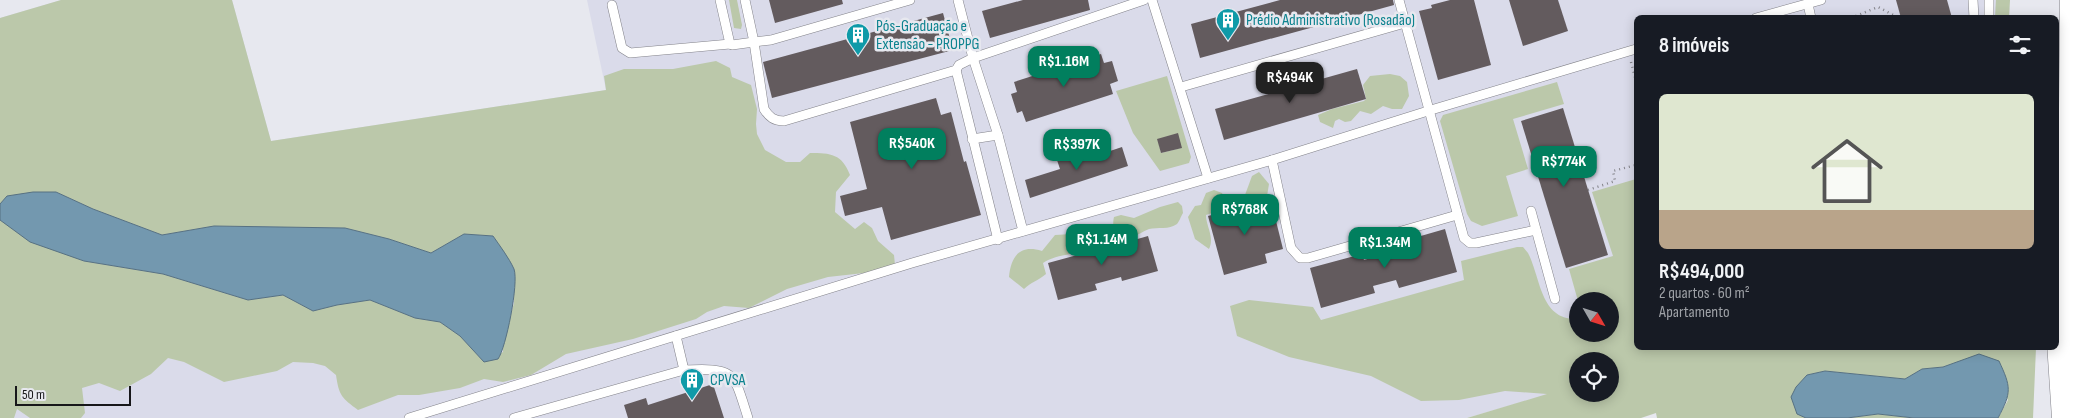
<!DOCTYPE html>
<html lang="pt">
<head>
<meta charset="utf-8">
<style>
	:root { --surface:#171b24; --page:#242831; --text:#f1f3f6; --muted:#9ea1a6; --line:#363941; --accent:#017f5e }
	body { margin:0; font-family:"Sofia Sans Condensed",sans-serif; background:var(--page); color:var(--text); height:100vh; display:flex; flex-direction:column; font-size:19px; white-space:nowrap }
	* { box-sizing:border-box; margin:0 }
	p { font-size:16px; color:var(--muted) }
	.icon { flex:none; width:28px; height:28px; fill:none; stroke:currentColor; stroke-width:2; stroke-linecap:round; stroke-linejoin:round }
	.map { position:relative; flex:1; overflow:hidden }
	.panel { position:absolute; left:1634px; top:15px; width:425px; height:335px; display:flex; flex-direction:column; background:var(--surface); border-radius:8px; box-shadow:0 2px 12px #0003 }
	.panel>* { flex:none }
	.needle { width:32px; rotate:129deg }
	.fabs { position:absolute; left:1569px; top:292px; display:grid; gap:10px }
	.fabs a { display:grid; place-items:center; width:50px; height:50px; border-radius:50%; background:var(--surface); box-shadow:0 2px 12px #0003; font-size:25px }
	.scale { position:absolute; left:15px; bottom:12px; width:116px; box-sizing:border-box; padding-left:5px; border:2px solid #17171a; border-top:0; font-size:14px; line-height:18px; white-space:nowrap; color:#17171a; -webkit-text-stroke:4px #e7e8ef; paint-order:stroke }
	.price { position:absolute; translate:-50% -42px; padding:0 11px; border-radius:10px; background:var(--accent); color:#fff; font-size:16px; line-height:32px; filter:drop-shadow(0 1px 2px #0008) }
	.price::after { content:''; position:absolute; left:50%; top:30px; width:15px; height:11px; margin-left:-8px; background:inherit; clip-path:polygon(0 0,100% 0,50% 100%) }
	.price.on { background:#222; color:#fff }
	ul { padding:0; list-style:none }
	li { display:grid; align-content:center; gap:10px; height:265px; padding:0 25px }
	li+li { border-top:1px solid var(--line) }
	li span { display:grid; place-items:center; height:155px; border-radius:8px; color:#555 }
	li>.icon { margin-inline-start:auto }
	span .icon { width:90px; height:90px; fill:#fffc; stroke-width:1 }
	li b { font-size:21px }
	h2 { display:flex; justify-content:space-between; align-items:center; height:60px; padding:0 25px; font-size:21px }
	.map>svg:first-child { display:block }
</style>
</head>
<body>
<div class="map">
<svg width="2074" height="418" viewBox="0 0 2074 418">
	<rect width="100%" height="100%" fill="#e7e8ef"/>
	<path fill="#dadbea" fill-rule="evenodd" d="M61,0H232L271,141L606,90L587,0H2010L2009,18H1636V348L1610,361H1578L1577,386L1467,418H0V18ZM1578,301H1610V334H1578Z"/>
	<g fill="#bbc8aa" fill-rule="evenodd">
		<path d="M61,0H232L271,141L606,90L604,76L624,69H673L716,61L730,68L732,77L751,85L757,109L756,124L757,134L765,150L786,162H800L810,153C831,153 842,154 850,175L836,192L835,212L855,229L864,222L872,228L878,241L894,255L895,265L864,273L828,277L787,289L749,308L724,306L707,312L696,319L633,339L566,354L531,375L503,382L484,379L460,388L419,395H398L358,410C342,398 339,396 336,375L325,366L313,363L293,362L277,371L224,382L184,362L168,358L151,374L120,391L99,383L82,388L85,413L81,418H30L17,409L14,418H0V220L84,261L163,274L248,300L283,295L313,311L337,305L370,300L415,318L440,322L460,336L484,362L503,352V344L514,303V270L493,236L464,234L431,253L389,239L345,228L214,226L162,235L93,209L56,192L8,196L0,204V18Z"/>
		<polygon points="729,0 737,0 742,25 741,29 734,28"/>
		<polygon points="1996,0 2010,0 2009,17 1995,17"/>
		<polygon points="1390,74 1400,76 1407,82 1409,96 1402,109 1392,109 1383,106 1371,114 1360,111 1351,121 1345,122 1339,119 1335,121 1333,128 1320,122 1318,115 1332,109 1364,101 1366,99 1363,85 1370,76"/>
		<path d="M1167,76L1191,157L1189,163L1160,171L1133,133L1116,91ZM1158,139L1181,148L1161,153Z"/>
		<polygon points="1557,82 1564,104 1513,119 1528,169 1506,176 1518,216 1482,226 1471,221 1467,214 1440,121 1443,115"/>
		<polygon points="1259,172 1269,184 1267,196 1263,200 1242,203 1252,176"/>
		<path d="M1636,179V348H2036L2033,418H1998L2008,400L1979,355L1943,367L1922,369L1905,379L1825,371L1807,375L1797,413L1806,418H1657L1656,413L1641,418H1467L1547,394L1505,391L1459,400L1421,401L1371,376L1289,357L1237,336L1230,306L1249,300L1313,307L1321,320L1464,280L1461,261L1517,247H1523L1528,253C1541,278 1540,320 1577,319L1578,334H1610V301H1578L1569,269L1613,256L1592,192ZM1578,361H1610V394H1578Z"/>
		<path d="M1214,190L1222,193L1225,199L1224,209L1206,215C1206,226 1215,238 1209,249L1195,239L1188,217L1195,206L1201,205L1206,193Z"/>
		<path d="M1178,202L1182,206L1183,213C1181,216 1179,222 1177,224C1169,230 1158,227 1149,229C1143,231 1137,236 1131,237C1117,239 1111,229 1114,217L1121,215L1134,218L1160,207Z"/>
		<path d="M1085,227C1095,234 1088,241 1085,250C1072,255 1054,255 1043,263L1046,274C1038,281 1031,282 1024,289L1009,277C1011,256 1020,244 1042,251L1055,235L1072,234Z"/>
		<polygon points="1878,414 1914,418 1847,418"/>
	</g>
	<g fill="#7398af" stroke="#577182">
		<path d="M33,192H56L93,209L162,235L214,226L345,228L389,239L431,253L464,234L493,236C500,246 509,258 514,269C519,283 506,348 498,359L484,362L460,336L440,322L415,318L370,300L337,305L313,311L283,295L248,300L163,274L84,261L30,242L0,220V204L7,196Z"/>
		<path d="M1979,354L1999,361C2011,387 2012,392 1998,418H1914L1878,414L1847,418H1806L1797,414L1791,397L1796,387L1807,375L1825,371L1905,379L1922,369L1943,367Z"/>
	</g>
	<g fill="#635b5e">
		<polygon points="769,0 842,0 843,4 775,23"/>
		<polygon points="1023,0 1088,0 1090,10 990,38 982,11"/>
		<polygon points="1280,0 1393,0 1394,5 1200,58 1191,24"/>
		<polygon points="1450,0 1474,0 1491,65 1438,80 1419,11 1432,8 1431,5"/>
		<polygon points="1509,0 1558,0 1568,31 1523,46"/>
		<polygon points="1896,0 1947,0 1952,18 1901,18"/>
		<polygon points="943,13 953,50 772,98 763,62"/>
		<polygon points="1101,54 1104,63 1112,61 1118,81 1110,84 1113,94 1026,122 1022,111 1017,113 1011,94 1017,92 1014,82"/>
		<polygon points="1357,69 1366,99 1224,140 1215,109"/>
		<polygon points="936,98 941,115 951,112 964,162 966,161 981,215 891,240 882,207 845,216 840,196 867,189 850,122"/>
		<polygon points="1563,108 1608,255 1566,268 1521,121"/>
		<polygon points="1178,133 1182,148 1161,153 1157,139"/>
		<polygon points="1122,147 1128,166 1030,198 1025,180 1060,169 1057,160 1086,150 1089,158"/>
		<polygon points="1268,200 1272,218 1275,217 1283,249 1265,254 1267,263 1224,275 1208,216"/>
		<polygon points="1445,229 1457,272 1399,288 1396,280 1373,286 1375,293 1321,308 1310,268 1362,254 1364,260 1395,251 1393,244"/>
		<polygon points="1118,236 1120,244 1148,236 1158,271 1122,281 1121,277 1095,284 1097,290 1058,300 1048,263 1092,251 1090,243"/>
		<polygon points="713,384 724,418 628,418 624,405 646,398 648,405"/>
	</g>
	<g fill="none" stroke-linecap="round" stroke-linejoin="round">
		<g stroke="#83838a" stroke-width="10">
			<g id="service">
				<path d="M720,0L730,44L732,45L754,42L764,109C769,117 774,121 784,121L956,70L959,65L973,58L1144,0"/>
				<polyline points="745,0 754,42 771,40 910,0"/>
				<polyline points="958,0 973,58 998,135 1023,231"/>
				<polyline points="1152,0 1208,178"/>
				<polyline points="1399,0 1464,238 1470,243 1476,243 1536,230"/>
				<polyline points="1973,0 1974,18"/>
				<polyline points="1808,4 1811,18"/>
				<polyline points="612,5 622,48 630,53 730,44"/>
				<polyline points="1756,18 1821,0"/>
				<polyline points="1989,18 1989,0"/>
				<polyline points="956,70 998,240"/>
				<polyline points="1181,87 1405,23"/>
				<polyline points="972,139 998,135"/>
				<polyline points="1272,160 1291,248 1300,258 1308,258 1457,215"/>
				<polyline points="1531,211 1555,299"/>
				<path d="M676,336L684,370C736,368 733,371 748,418"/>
				<polyline points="409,418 912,263 1272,160 1431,110 1636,49"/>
				<polyline points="514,418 684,370"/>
			</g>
		</g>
		<g stroke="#83838a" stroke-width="29">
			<polyline id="primary" points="2066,418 2061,342 2065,216 2073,109 2074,0"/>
		</g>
		<g stroke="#84848a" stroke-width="2.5" stroke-dasharray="1 4" stroke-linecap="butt">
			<polyline points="1851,18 1878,7 1899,18"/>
			<polyline points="1631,62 1636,81"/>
			<polyline points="1588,190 1615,181 1613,171 1636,165"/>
		</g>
		<use href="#service" stroke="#fff" stroke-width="9"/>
		<use href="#primary" stroke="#fff" stroke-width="28"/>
	</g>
	<defs>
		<g id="building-pin" transform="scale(1.25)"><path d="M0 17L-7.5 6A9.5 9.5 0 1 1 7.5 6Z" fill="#0f9aa8" stroke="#e7e8ef"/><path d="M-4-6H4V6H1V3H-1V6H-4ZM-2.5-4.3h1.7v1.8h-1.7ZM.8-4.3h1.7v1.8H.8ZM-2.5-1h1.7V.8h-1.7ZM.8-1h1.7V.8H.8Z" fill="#fff"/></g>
	</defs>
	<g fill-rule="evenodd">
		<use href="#building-pin" x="1228" y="20"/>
		<use href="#building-pin" x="858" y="35"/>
		<use href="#building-pin" x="692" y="380"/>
	</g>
	<g text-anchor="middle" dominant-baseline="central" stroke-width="5" stroke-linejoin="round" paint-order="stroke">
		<g font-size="16" fill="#0d838f" stroke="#e7e8ef" text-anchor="start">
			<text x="1246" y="20">Prédio Administrativo (Rosadão)</text>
			<text x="876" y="26">Pós-Graduação e<tspan x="876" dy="18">Extensão - PROPPG</tspan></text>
			<text x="710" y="380">CPVSA</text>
		</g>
	</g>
</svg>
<div class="fabs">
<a><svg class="needle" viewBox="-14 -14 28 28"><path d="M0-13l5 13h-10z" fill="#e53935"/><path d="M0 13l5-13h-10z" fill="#9ea1a6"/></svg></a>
<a><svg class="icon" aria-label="locate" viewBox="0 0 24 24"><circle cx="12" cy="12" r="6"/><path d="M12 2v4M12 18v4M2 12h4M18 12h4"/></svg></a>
</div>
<div class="scale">50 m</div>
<b class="price" style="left:1064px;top:88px">R$1.16M</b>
<b class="price on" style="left:1290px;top:104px">R$494K</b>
<b class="price" style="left:912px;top:170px">R$540K</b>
<b class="price" style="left:1077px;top:171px">R$397K</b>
<b class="price" style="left:1564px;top:188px">R$774K</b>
<b class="price" style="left:1245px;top:236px">R$768K</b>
<b class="price" style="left:1102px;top:266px">R$1.14M</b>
<b class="price" style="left:1385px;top:269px">R$1.34M</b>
<section class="panel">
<h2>8 imóveis<svg class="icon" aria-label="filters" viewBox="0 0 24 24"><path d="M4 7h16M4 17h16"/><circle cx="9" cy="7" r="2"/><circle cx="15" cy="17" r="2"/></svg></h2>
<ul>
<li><span style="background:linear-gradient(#dfe7d0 75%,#b9a48a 0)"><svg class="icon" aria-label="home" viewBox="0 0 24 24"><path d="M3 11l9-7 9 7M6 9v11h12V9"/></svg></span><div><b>R$494,000</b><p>2 quartos · 60 m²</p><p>Apartamento</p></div></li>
</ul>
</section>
</div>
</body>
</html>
